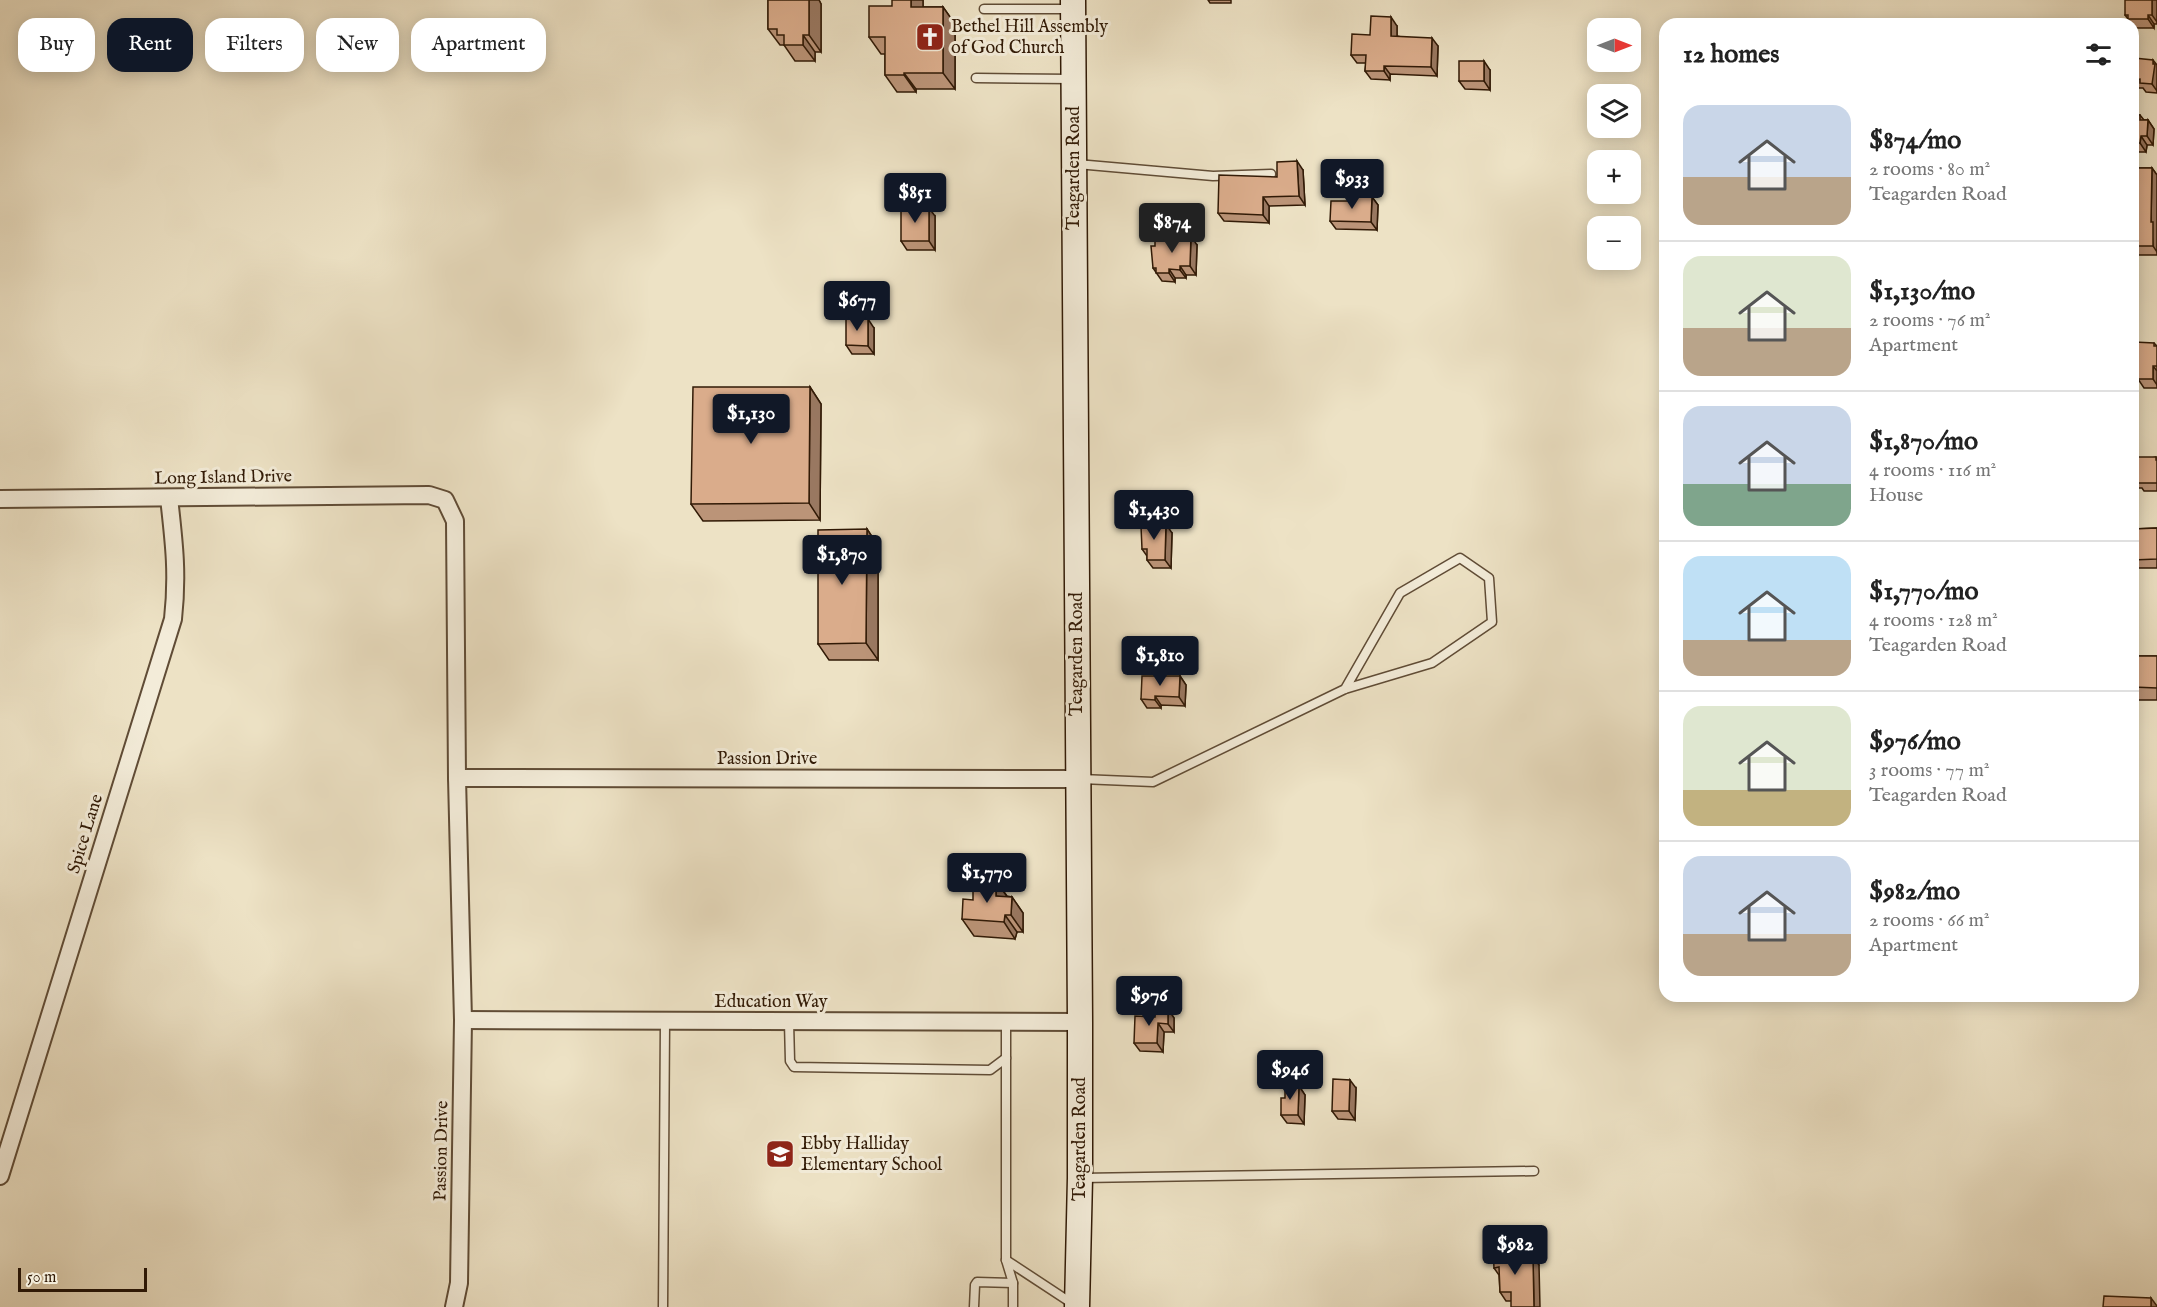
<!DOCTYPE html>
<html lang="en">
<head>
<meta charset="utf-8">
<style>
	:root { --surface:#fff; --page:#f2f2f2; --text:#222; --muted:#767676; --line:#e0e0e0; --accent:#111827 }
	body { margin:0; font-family:"IM FELL English",serif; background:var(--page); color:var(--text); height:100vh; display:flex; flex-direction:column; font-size:22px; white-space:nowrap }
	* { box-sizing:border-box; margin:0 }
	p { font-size:20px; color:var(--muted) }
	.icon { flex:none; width:33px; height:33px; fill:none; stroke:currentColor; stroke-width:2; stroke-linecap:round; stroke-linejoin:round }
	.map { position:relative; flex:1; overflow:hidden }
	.side { position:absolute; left:1659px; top:18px; width:480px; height:984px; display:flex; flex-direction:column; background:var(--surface); border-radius:18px; box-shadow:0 3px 15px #0003 }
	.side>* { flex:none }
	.banner { position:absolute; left:18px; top:18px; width:570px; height:54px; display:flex; gap:12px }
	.needle { width:39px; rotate:90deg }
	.controls { position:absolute; left:1587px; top:18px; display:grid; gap:12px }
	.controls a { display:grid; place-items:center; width:54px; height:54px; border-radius:12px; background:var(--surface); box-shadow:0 3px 15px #0003; font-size:30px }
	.scale { position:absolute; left:18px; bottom:15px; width:129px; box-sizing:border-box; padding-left:6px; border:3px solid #311a06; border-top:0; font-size:16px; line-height:21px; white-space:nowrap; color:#311a06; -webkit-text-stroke:4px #f3ecd9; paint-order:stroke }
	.price { position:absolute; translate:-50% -51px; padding:0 14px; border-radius:6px; background:var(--accent); color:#fff; font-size:20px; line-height:39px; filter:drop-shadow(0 2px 3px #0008) }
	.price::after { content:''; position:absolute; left:50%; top:36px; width:18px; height:14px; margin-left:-9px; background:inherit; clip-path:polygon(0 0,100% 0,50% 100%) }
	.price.on { background:#222; color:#fff }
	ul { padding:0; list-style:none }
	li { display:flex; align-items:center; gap:18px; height:150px; padding:0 24px }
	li+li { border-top:2px solid var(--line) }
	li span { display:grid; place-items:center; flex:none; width:168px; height:120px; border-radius:18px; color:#555 }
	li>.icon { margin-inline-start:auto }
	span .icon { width:72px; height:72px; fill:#fffc; stroke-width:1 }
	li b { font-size:26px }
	h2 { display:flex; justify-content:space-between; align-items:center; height:72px; padding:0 24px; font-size:26px }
	.pill { padding:0 21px; border-radius:18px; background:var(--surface); box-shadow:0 3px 15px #0003; font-size:21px; line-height:54px }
	.pill.on { background:var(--accent); color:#fff }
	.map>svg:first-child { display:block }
</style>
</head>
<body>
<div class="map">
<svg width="2157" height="1307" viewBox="0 0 2157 1307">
	<rect width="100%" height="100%" fill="#ede2c5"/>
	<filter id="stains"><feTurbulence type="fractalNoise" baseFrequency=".00333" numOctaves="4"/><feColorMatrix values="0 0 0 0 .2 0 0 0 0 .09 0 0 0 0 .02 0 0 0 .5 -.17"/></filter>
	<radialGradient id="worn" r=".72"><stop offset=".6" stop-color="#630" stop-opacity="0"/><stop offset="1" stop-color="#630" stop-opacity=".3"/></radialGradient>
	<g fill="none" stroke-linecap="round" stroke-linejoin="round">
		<g stroke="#604c36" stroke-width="11">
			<g id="lane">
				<polyline points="984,9 1072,9"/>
				<polyline points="976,78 1073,79"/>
				<polyline points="1077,164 1213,176 1271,174"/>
				<polyline points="1081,779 1153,782 1345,689 1432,663 1492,622 1489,578 1460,558 1400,593 1345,689"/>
				<polyline points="789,1022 790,1061 794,1067 990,1070 1006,1058"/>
				<polyline points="1006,1022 1006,1260 1013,1283 1013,1307"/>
				<polyline points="1081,1178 1534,1171"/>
				<polyline points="1006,1260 1073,1304"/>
				<polyline points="663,1307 665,1022"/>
				<polyline points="974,1307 975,1285 977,1282 1013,1283"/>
			</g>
		</g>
		<g stroke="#604c36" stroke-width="20">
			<g id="street">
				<polyline points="0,499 429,495 445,500 455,521 457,778 463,1020 459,1283 454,1307"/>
				<polyline points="457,778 1078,779"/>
				<polyline points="463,1020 1080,1022"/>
				<path d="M0,1176L173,619C178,574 174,542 169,498"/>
			</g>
		</g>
		<g stroke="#311a06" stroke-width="27">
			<polyline id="secondary" points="1073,0 1080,1022 1080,1178 1077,1307"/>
		</g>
		<use href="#lane" stroke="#f3ecd9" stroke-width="8"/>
		<use href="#street" stroke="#f3ecd9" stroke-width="16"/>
		<use href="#secondary" stroke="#f3ecd9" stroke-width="24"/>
	</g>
	<g fill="#bb9478" stroke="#311a06" stroke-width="1.5">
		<polygon points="768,0 819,0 821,4 821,52 815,52 815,61 795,61 784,45 780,45 768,29"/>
		<polygon points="923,0 923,7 943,7 955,24 955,89 916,89 916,92 897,92 885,75 885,54 881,54 869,37 892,6"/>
		<polygon points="1208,0 1231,0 1231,3 1210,3"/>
		<polygon points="2157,0 2157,24 2154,24 2154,28 2134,28 2133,24 2131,23 2125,15"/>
		<polygon points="1397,26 1397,36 1438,46 1437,76 1390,74 1390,80 1371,79 1365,71 1366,63 1357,63 1351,55 1370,35"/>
		<polygon points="2133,61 2157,65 2157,93 2146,92 2143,88 2133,88"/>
		<polygon points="1490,70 1490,90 1465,89 1459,81"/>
		<polygon points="2133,115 2140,115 2144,120 2148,120 2154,129 2153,145 2147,145 2146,152 2133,152"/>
		<polygon points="2133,168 2152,168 2157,175 2157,255 2133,255 2134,190 2133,190"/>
		<polygon points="1303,170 1305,205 1269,206 1269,223 1224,221 1218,213 1277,177"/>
		<polygon points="1372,197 1378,205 1377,230 1336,229 1330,221 1348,201"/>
		<polygon points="935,216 935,250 907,250 901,241"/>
		<polygon points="1197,245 1196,275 1186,275 1186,278 1175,278 1175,282 1162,281 1153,268"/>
		<polygon points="874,328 874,354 852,354 846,345"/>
		<polygon points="2154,343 2157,346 2157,388 2144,388 2138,379 2138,376 2133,369"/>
		<polygon points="810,387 821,404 820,520 703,521 691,504"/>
		<polygon points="2156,457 2157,459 2157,491 2144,491 2142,488 2133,488 2133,463 2138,462"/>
		<polygon points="2157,528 2157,568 2133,568 2133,529"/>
		<polygon points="867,529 878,546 878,660 829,660 818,644"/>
		<polygon points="1172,533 1171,568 1153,568 1147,560 1147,556 1142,549"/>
		<rect x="2133" y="656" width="24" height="44"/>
		<polygon points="1180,676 1186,685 1185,706 1161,705 1161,708 1147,708 1141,699"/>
		<polygon points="996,881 1007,896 1012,897 1023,913 1023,932 1017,932 1015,939 974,936 962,919 973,900"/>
		<polygon points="1168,1009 1174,1018 1174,1032 1164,1032 1163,1052 1140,1051 1134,1043 1155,1017"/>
		<polygon points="1299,1086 1305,1095 1304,1124 1287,1123 1281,1115 1285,1098"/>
		<polygon points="1356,1088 1355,1120 1338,1119 1332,1111"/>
		<polygon points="1512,1247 1517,1253 1521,1253 1524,1257 1533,1257 1539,1265 1511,1301 1506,1301 1500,1292 1499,1275 1494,1268"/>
	</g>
	<g fill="#997861" stroke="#311a06" stroke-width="1.5">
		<polygon points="809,0 819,0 821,4 821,52 809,35"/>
		<polygon points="911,0 923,0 923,24 911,7"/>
		<polygon points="2152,0 2157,0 2157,22 2152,15"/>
		<polygon points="943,7 955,24 955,89 943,73"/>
		<polygon points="2148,15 2154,24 2154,28 2148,19"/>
		<polygon points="1391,17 1397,26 1397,45 1391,36"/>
		<polygon points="803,35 815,52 815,61 803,45"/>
		<polygon points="1432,38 1438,46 1437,76 1431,67"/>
		<polygon points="2153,60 2157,65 2157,91 2152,84"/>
		<polygon points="1484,61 1490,70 1490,90 1484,81"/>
		<polygon points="1384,66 1390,74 1390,80 1384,71"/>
		<polygon points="904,73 916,89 916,92 904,75"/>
		<polygon points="2148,120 2154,129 2153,145 2147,136"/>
		<polygon points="2141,136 2147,145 2146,152 2140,143"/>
		<polygon points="1297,161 1303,170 1305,205 1299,196"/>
		<polygon points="2152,168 2157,175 2157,252 2153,246 2151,222"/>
		<polygon points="1263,197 1269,206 1269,223 1263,215"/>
		<polygon points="1372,197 1378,205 1377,230 1371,222"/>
		<polygon points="929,208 935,216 935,250 929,241"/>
		<polygon points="1191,236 1197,245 1196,275 1190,266"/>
		<polygon points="1180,266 1186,275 1186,278 1180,270"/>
		<polygon points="1169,269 1175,278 1175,282 1169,273"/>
		<polygon points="868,319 874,328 874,354 868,346"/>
		<polygon points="2153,366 2157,371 2157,385 2153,379"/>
		<polygon points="810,387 821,404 820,520 809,503"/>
		<polygon points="1166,524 1172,533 1171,568 1165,560"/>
		<polygon points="867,529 878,546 878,660 866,643"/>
		<polygon points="1180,676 1186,685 1185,706 1179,697"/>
		<polygon points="1155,696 1161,705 1161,708 1155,700"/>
		<polygon points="996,881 1008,898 996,896"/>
		<polygon points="1012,897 1023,913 1023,932 1011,915"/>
		<polygon points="1005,915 1017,932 1015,939 1004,922"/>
		<polygon points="1168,1009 1174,1018 1174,1032 1168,1024"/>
		<polygon points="1158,1023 1164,1032 1163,1052 1157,1043"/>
		<polygon points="1350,1080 1356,1088 1355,1120 1349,1111"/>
		<polygon points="1299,1086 1305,1095 1304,1124 1298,1115"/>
		<polygon points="1533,1257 1539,1265 1540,1307 1534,1307"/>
		<polygon points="2151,1298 2157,1306 2157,1307 2151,1307"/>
	</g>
	<g fill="#daac8b" stroke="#311a06" stroke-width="1.5">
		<polygon points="768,0 809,0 809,35 803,35 803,45 784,45 784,35 777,35 777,29 768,29"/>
		<polygon points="892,0 911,0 911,7 943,7 943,73 904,73 904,75 885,75 885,37 869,37 869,6 892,6"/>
		<polygon points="2125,0 2152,0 2152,15 2148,15 2148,19 2128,19 2128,15 2125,15"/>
		<polygon points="1371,16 1391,17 1391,36 1432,38 1431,67 1384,66 1384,71 1365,71 1366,55 1351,55 1352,34 1370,35"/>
		<polygon points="2134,58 2153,60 2153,64 2155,64 2152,84 2140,83 2140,79 2133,80 2133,61 2134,61"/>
		<rect x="1459" y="61" width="25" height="20"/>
		<polygon points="2133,115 2140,115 2140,120 2148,120 2147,136 2141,136 2140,143 2133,143"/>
		<polygon points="1297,161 1299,196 1263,197 1263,215 1218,213 1219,175 1277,177 1277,162"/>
		<polygon points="2133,168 2152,168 2151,222 2153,222 2153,246 2133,246 2134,182 2133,182"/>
		<polygon points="1348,196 1372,197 1371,222 1330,221 1331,201 1348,201"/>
		<rect x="901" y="208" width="28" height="33"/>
		<polygon points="1168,236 1191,236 1190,266 1180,266 1180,270 1169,269 1169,273 1156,273 1156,268 1153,268 1151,246 1155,246 1155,241 1168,241"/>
		<polygon points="846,319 868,319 868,346 846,345"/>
		<polygon points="2134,342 2154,343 2154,346 2157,346 2157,366 2153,366 2153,379 2138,379 2138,369 2133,369"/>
		<polygon points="693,387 810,387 809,503 691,504"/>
		<polygon points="2138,457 2156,457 2156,460 2157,460 2157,483 2138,483 2138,480 2133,480 2133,463 2138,462"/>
		<polygon points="1148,524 1166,524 1165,560 1147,560 1147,549 1142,549 1141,526 1148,526"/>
		<polygon points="2157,528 2157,559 2133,560 2133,529"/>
		<polygon points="867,529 866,643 818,644 818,530"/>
		<polygon points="2133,656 2157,656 2157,688 2133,687"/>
		<polygon points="1142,676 1180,676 1179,697 1155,696 1155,700 1141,699"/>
		<polygon points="973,881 996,881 996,896 1012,897 1011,915 1005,915 1004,922 962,919 963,899 973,900"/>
		<polygon points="1155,1009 1168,1009 1168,1024 1158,1023 1157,1043 1134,1043 1135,1016 1155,1017"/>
		<polygon points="1333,1079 1350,1080 1349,1111 1332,1111"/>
		<polygon points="1285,1086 1299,1086 1298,1115 1281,1115 1281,1098 1285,1098"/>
		<polygon points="1493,1247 1512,1247 1512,1253 1521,1253 1521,1257 1533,1257 1534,1307 1511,1307 1511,1292 1500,1292 1499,1267 1494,1268"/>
		<polygon points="2104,1296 2151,1298 2151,1307 2103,1307"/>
	</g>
	<defs>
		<g id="church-square" transform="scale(1.5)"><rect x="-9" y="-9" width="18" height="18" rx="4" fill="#8f2418" stroke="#f3ecd9"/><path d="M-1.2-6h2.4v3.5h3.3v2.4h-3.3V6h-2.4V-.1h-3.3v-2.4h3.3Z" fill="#fff"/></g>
		<g id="school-square" transform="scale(1.5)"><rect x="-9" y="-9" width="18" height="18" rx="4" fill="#8f2418" stroke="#f3ecd9"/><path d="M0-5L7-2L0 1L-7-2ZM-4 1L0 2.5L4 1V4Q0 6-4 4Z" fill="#fff"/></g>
	</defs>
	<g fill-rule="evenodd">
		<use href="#church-square" x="930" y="37"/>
		<use href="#school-square" x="780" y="1154"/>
	</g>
	<g text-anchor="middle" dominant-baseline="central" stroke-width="6" stroke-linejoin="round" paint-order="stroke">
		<g font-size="18" fill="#311a06" stroke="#f3ecd9" text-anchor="start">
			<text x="951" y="27">Bethel Hill Assembly<tspan x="951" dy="21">of God Church</tspan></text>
			<text x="801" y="1144">Ebby Halliday<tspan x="801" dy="21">Elementary School</tspan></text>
		</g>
		<g font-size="18" fill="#311a06" stroke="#f3ecd9">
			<text transform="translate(1074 168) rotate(-90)">Teagarden Road</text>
			<text transform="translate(223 478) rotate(-1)">Long Island Drive</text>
			<text transform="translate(1077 654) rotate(-90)">Teagarden Road</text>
			<text x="767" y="759">Passion Drive</text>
			<text transform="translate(86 834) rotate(-73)">Spice Lane</text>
			<text x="771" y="1002">Education Way</text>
			<text transform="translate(1080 1139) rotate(-90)">Teagarden Road</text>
			<text transform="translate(442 1151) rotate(-89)">Passion Drive</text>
		</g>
	</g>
	<rect width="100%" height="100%" filter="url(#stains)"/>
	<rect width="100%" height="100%" fill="url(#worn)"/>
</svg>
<div class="controls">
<a><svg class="needle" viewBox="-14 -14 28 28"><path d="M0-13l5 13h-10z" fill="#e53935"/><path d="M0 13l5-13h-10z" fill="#767676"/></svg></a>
<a><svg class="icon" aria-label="layers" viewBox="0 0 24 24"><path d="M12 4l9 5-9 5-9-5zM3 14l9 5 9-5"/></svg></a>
<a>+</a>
<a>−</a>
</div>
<div class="scale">50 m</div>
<b class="price" style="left:1352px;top:210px">$933</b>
<b class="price" style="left:915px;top:224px">$851</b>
<b class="price on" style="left:1172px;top:254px">$874</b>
<b class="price" style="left:857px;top:332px">$677</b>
<b class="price" style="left:751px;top:445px">$1,130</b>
<b class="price" style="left:1154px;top:541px">$1,430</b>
<b class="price" style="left:842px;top:586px">$1,870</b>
<b class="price" style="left:1160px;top:687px">$1,810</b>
<b class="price" style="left:987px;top:904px">$1,770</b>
<b class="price" style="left:1149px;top:1027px">$976</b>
<b class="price" style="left:1290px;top:1101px">$946</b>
<b class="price" style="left:1515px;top:1276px">$982</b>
<div class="banner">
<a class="pill">Buy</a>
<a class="pill on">Rent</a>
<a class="pill">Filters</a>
<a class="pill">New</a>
<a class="pill">Apartment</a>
</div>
<section class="side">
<h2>12 homes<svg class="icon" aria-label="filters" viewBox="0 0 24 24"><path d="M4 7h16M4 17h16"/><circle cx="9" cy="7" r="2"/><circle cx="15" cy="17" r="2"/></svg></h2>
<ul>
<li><span style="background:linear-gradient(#c9d6e8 60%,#b9a48a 0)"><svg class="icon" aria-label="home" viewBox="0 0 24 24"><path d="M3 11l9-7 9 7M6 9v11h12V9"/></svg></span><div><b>$874/mo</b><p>2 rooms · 80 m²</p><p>Teagarden Road</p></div></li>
<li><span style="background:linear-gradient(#dfe7d0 60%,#b9a48a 0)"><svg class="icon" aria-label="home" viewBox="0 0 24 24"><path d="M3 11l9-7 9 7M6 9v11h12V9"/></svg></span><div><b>$1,130/mo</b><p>2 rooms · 76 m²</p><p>Apartment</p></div></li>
<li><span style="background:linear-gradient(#c9d6e8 65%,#7fa58c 0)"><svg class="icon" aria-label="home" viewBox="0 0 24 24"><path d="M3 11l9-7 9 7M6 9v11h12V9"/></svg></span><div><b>$1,870/mo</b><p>4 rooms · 116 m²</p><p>House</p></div></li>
<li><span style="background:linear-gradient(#bfe0f5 70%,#b9a48a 0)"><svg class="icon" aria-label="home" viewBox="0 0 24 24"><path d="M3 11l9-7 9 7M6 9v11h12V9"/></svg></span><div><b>$1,770/mo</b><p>4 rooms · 128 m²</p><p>Teagarden Road</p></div></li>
<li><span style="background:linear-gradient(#dfe7d0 70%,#c2b280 0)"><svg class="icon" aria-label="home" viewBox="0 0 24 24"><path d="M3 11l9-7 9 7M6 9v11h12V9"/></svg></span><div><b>$976/mo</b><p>3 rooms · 77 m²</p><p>Teagarden Road</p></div></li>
<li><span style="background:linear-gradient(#c9d6e8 65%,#b9a48a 0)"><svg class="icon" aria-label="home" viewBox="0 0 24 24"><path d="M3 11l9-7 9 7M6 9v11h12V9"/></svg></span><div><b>$982/mo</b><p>2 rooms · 66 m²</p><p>Apartment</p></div></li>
</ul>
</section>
</div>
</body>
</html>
